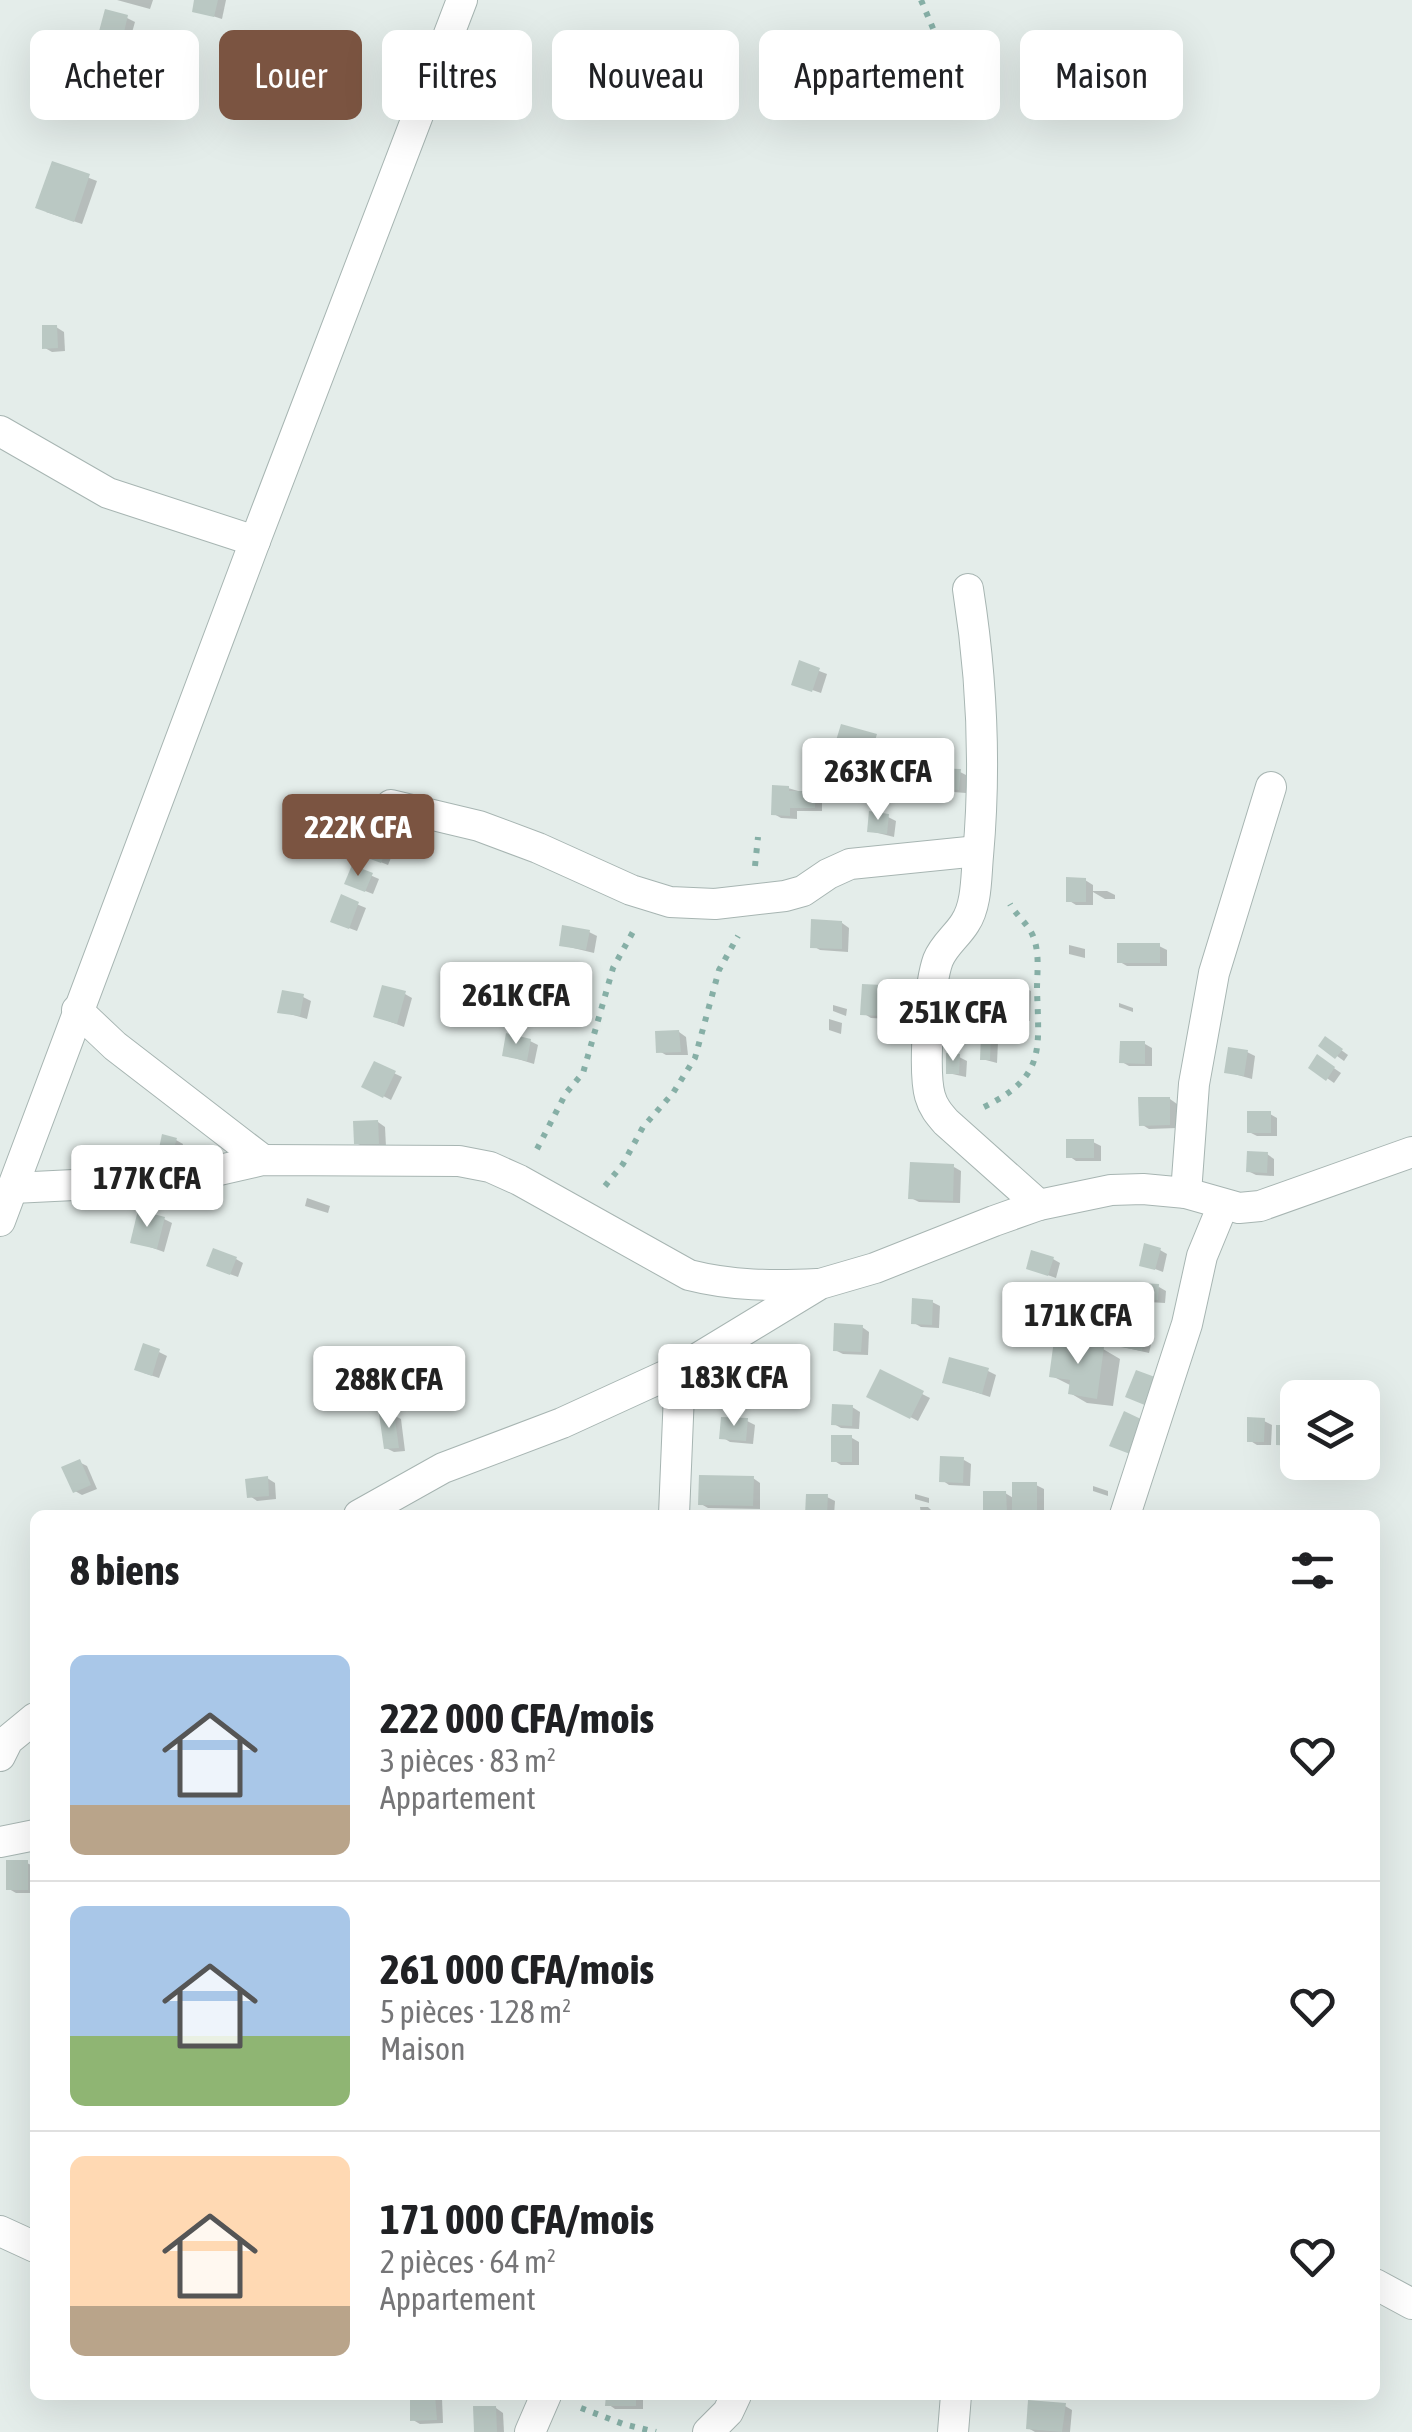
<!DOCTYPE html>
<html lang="fr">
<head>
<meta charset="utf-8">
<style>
	:root { --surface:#fff; --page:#f6f6f6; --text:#202124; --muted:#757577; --line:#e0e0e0; --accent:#7b5441 }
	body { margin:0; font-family:"Asap Condensed",sans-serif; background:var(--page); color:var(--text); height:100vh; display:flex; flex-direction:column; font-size:38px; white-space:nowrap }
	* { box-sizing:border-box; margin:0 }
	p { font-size:32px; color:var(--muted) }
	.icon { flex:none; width:55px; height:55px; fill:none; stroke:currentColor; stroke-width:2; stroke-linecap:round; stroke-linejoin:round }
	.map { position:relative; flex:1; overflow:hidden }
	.sheet { position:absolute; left:30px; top:1510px; width:1350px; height:890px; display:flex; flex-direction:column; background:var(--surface); border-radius:15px; box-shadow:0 10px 40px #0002 }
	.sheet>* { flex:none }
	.top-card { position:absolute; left:30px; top:30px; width:1352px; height:90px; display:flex; gap:20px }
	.buttons { position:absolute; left:1280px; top:1380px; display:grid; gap:20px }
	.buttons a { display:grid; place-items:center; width:100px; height:100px; border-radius:15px; background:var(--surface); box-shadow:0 10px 40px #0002; font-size:50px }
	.price { position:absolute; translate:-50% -85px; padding:0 22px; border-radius:10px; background:#fff; color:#222; font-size:32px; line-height:65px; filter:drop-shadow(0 2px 5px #0008) }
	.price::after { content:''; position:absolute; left:50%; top:60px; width:30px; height:22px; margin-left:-15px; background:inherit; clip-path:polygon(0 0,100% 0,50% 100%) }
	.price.active { background:var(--accent); color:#fff }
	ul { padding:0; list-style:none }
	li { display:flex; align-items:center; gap:30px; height:250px; padding:0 40px }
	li+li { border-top:2px solid var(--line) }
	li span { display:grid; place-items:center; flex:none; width:280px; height:200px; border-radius:15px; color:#555 }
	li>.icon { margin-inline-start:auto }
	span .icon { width:120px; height:120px; fill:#fffc; stroke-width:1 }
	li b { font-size:42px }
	h2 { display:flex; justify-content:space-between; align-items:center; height:120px; padding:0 40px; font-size:42px }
	.tag { padding:0 35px; border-radius:15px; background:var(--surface); box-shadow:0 10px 40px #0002; font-size:35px; line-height:90px }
	.tag.active { background:var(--accent); color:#fff }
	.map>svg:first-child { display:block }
</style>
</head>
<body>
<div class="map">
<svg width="1412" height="2432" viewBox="0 0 1412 2432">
	<rect width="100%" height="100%" fill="#e4edea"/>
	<g fill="#0003">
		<polygon points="117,0 153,0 150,9"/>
		<polygon points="197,0 226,0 222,19 194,10"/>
		<polygon points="127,18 135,22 129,43 101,33"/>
		<polygon points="253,76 261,80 258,93 236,86"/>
		<polygon points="53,164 97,181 82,224 46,212"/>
		<polygon points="56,327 64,332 65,351 52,352 45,348"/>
		<polygon points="801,664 827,674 821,693 798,685"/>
		<polygon points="843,727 884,741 875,766 842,757"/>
		<polygon points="960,772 968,776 966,793 940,791 932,787"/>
		<polygon points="788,788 822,798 822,811 797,811 797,819 781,818 774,814"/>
		<polygon points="888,817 896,821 894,837 870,831"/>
		<polygon points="395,825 403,829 388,865 368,857"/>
		<polygon points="354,868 379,879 373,894 355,887"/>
		<polygon points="1085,880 1093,885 1093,891 1107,891 1115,895 1115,899 1105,899 1093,892 1093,905 1076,905 1068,900"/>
		<polygon points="342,898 366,908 357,931 341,925"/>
		<polygon points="842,923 849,928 848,952 820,950 813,946"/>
		<polygon points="589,932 597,936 594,953 561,945"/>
		<polygon points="1069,945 1085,949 1085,958 1069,954"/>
		<polygon points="1159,946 1167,950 1167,966 1127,966 1120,962"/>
		<polygon points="545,970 552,974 548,998 518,989"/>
		<polygon points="987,986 995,991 994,1011 956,1010 948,1005"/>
		<polygon points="1023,987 1031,991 1030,1021 1009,1020 1002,1016"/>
		<polygon points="903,988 910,993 909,1020 871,1018 863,1013"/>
		<polygon points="405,994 412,998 404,1027 375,1016"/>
		<polygon points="303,997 311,1001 307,1019 280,1011"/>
		<polygon points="1119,1003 1133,1008 1133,1012 1119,1007"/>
		<polygon points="833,1005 847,1009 846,1016 833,1011"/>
		<polygon points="829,1019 842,1023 841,1034 829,1030"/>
		<polygon points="679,1032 686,1037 688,1055 666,1055 659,1051"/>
		<polygon points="991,1037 998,1042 997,1063 982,1059"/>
		<polygon points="530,1041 538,1045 534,1064 505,1055"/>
		<polygon points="1145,1044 1152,1048 1152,1066 1129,1066 1122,1062"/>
		<polygon points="1333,1044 1348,1055 1344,1061 1337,1056"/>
		<polygon points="1247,1052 1255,1056 1252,1079 1227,1072"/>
		<polygon points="959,1057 967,1061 966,1077 948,1073"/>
		<polygon points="1325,1062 1341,1073 1334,1083 1311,1067"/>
		<polygon points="375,1064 402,1077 391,1100 364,1086"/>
		<polygon points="1170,1099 1177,1104 1177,1128 1149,1129 1141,1124"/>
		<polygon points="1270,1114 1277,1118 1277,1136 1257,1136 1249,1132"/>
		<polygon points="378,1122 385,1127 386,1147 364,1147 356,1143"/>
		<polygon points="176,1140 183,1144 178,1163 160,1156"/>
		<polygon points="1093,1142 1101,1146 1101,1161 1076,1161 1069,1156"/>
		<polygon points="1267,1154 1274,1159 1274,1176 1256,1175 1248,1171"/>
		<polygon points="954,1167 961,1171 960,1203 919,1202 911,1198"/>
		<polygon points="307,1198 330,1206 328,1213 305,1206"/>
		<polygon points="164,1219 172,1223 164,1252 133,1241"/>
		<polygon points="1160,1250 1167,1254 1163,1272 1142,1264"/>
		<polygon points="236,1259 243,1263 238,1277 216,1269"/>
		<polygon points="1053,1259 1060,1263 1056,1278 1028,1268"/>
		<polygon points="1159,1287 1166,1291 1165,1303 1148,1302 1141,1298"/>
		<polygon points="1090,1297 1098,1301 1089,1347 1103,1349 1120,1359 1113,1406 1087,1403 1070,1393 1072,1386 1052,1376 1082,1342 1053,1333"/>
		<polygon points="932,1302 940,1306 939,1328 921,1327 914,1323"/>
		<polygon points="862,1327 869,1332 868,1355 843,1354 835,1350"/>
		<polygon points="1146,1328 1154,1332 1149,1353 1097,1341"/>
		<polygon points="767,1350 774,1354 788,1376 774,1385 766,1381"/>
		<polygon points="159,1352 167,1356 159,1378 144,1373"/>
		<polygon points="988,1371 996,1375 990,1397 945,1382"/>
		<polygon points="881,1373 930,1398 918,1421 870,1396"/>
		<polygon points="852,1407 860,1412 859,1429 841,1428 834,1424"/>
		<polygon points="393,1415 401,1419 405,1451 394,1452 386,1448"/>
		<polygon points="747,1421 755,1425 753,1444 730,1442 722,1437"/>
		<polygon points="1264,1421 1272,1425 1271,1445 1257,1445 1249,1440"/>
		<polygon points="1362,1427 1370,1432 1370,1449 1362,1449"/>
		<polygon points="852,1438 859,1442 859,1465 841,1465 833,1460"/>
		<polygon points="964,1460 971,1464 970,1486 949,1485 942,1480"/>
		<polygon points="79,1462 87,1466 97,1489 82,1495 75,1491"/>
		<polygon points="267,1478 275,1483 276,1499 257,1501 250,1496"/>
		<polygon points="753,1478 760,1483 760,1509 708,1508 701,1504"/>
		<polygon points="1036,1485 1044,1489 1044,1515 1022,1515 1013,1510 1013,1515 986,1513 1005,1493 1015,1499"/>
		<polygon points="1093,1486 1108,1491 1108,1496 1093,1491"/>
		<polygon points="915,1494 929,1498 929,1503 915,1499"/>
		<polygon points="827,1497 835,1501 834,1515 808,1515"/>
		<polygon points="920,1507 928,1507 936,1515 921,1515"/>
		<polygon points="27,1863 35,1867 35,1893 16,1893 9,1889"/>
		<polygon points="412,2395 436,2395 442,2398 443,2423 420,2424 413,2420"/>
		<polygon points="608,2395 643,2395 643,2409 615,2409 608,2404"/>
		<polygon points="793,2395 841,2395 841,2397"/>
		<polygon points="1065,2406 1072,2410 1070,2432 1035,2432 1028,2428"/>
		<polygon points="496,2408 503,2413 504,2432 476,2432"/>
	</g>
	<g fill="#bac8c3">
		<polygon points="194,0 218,0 214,17 192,12"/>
		<polygon points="105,9 128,15 122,41 98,35"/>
		<polygon points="237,70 254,74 250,91 234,87"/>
		<polygon points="52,161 90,174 74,222 35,208"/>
		<polygon points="42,325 57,325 58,348 42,349"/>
		<polygon points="799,660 820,668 812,692 791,685"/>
		<polygon points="841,724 877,734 868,764 832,754"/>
		<polygon points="930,768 961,769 959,790 930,788"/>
		<polygon points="772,785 789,786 789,791 815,791 815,808 790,808 790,816 771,815"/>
		<polygon points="869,811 889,814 887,834 867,832"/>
		<polygon points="373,814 397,823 381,863 357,854"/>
		<polygon points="352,865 373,873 365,892 344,884"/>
		<polygon points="1066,877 1086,878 1086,902 1066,902"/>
		<polygon points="341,894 359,902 349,929 330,922"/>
		<polygon points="811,919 842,921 842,949 810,948"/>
		<polygon points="562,925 590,930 586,950 559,946"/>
		<rect x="1117" y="943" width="43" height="20"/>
		<polygon points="520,963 546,968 541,996 515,990"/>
		<polygon points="946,982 988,984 987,1008 946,1007"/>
		<polygon points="1001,983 1024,985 1023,1018 999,1017"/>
		<polygon points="862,984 903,986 902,1017 860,1015"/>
		<polygon points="382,985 406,991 397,1024 373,1017"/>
		<polygon points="282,990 304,994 300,1016 277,1013"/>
		<polygon points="679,1030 681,1052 656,1053 655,1031"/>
		<polygon points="506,1033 531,1039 527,1061 502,1056"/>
		<polygon points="981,1035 991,1035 990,1060 980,1060"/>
		<polygon points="1325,1036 1343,1049 1335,1059 1318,1046"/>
		<polygon points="1120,1041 1145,1041 1145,1064 1119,1063"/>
		<polygon points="1228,1047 1248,1050 1244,1076 1224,1073"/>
		<polygon points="946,1053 960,1054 959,1074 946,1074"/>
		<polygon points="1317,1054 1335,1067 1326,1081 1308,1068"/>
		<polygon points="374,1061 396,1071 383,1098 361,1087"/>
		<polygon points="1138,1097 1170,1097 1170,1125 1139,1126"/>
		<rect x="1247" y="1111" width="24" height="22"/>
		<polygon points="378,1120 379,1144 354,1144 353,1121"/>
		<polygon points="162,1134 177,1138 170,1161 157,1158"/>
		<rect x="1066" y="1139" width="28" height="19"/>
		<polygon points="1247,1151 1268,1152 1267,1173 1246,1172"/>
		<polygon points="910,1162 954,1164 953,1201 908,1199"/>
		<polygon points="138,1210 165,1217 157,1249 130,1243"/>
		<polygon points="1144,1243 1161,1248 1155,1270 1139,1266"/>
		<polygon points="213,1248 237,1257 230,1275 206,1266"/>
		<polygon points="1031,1250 1054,1257 1048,1276 1026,1269"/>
		<polygon points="1140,1283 1159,1284 1158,1300 1138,1299"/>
		<polygon points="1060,1288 1091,1294 1082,1341 1050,1334"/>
		<polygon points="912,1298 933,1300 932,1325 911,1324"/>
		<polygon points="1098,1317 1147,1326 1142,1351 1094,1342"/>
		<polygon points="834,1323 863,1325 861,1352 833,1351"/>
		<polygon points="1054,1340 1104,1347 1097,1399 1068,1394 1070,1380 1049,1377"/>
		<polygon points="143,1343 160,1349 152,1376 134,1370"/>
		<polygon points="767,1347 782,1371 764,1383 749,1358"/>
		<polygon points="949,1357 989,1368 982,1394 942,1383"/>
		<polygon points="880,1369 924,1391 910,1419 866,1397"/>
		<polygon points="1136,1370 1163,1380 1152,1408 1125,1397"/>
		<polygon points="832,1404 853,1405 852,1426 831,1425"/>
		<polygon points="1124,1411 1143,1420 1130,1454 1109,1446"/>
		<polygon points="394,1412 399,1448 384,1449 379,1414"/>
		<polygon points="721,1417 748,1418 746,1441 719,1439"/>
		<polygon points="1247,1417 1265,1418 1264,1442 1247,1442"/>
		<polygon points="1276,1425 1298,1425 1298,1446 1276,1445"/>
		<rect x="831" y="1435" width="21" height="27"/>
		<polygon points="940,1456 964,1457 963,1483 939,1482"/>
		<polygon points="80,1459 91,1485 73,1493 61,1467"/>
		<polygon points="699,1475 754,1476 753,1506 698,1505"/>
		<polygon points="268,1476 269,1496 247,1498 245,1479"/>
		<rect x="1012" y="1482" width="25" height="30"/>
		<polygon points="983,1491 1006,1491 1007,1513 983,1514"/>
		<polygon points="806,1494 828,1494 827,1515 805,1515"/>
		<rect x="6" y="1860" width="22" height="30"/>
		<polygon points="410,2395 435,2395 437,2420 410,2421"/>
		<polygon points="606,2395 636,2395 636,2406 605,2406"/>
		<polygon points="1028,2400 1066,2403 1062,2432 1026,2429"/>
		<polygon points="473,2406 496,2406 497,2432 474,2432"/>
	</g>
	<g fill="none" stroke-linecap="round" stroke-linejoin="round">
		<g stroke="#a7b5b2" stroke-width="32">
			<g id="minor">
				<polyline points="0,431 108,493 255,541"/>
				<path d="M968,589C982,678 986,767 978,856C976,877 977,905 965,923C957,936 944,945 938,960C929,985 923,1071 930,1096C933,1107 939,1114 946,1122L1039,1205"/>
				<polyline points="391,805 479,826 538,848 631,890 670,902 715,904 785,896 803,891 828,874 850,864 978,851"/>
				<polyline points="77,1010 115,1046 263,1160"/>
				<path d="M13,1188L176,1180L263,1160L459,1161L490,1167L519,1180L689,1275C732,1286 773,1286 817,1284"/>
				<polyline points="1186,1193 1194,1084 1214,973 1271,787"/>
				<polyline points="359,1515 443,1468 562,1423 680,1369 820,1284 875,1268 994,1221 1039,1205 1111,1190 1143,1189 1186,1193 1239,1208 1260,1206 1412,1152"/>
				<polyline points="674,1515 680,1369"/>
				<polyline points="1125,1515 1187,1324 1202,1256 1223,1205"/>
				<polyline points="0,1756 8,1740 35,1718"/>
				<polyline points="0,1842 35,1835"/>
				<polyline points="0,2231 35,2247"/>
				<polyline points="1375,2284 1412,2304"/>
				<polyline points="530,2432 546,2395"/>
				<polyline points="708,2432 728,2412 736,2395"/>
				<polyline points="953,2432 956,2395"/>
			</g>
		</g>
		<g stroke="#a7b5b2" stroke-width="32">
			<polyline id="tertiary" points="0,1221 255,541 462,0"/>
		</g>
		<g stroke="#86afa6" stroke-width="6" stroke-dasharray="5 8" stroke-linecap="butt">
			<polyline points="921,0 943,52 963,112"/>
			<polyline points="755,866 758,837"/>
			<path d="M984,1107C1045,1077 1039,1051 1037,990C1037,972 1040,953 1033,936C1028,924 1016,915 1010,904"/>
			<polyline points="537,1149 566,1093 583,1073 613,968 634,930"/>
			<polyline points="605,1186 623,1164 643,1127 673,1093 695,1058 719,970 738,936"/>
			<polyline points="581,2408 623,2424 656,2432"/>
		</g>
		<use href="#minor" stroke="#fff" stroke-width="30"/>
		<use href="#tertiary" stroke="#fff" stroke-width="30"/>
	</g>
</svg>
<div class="buttons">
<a><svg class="icon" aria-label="layers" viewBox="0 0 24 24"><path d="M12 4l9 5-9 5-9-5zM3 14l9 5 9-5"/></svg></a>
</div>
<b class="price" style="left:878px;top:823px">263K CFA</b>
<b class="price active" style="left:358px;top:879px">222K CFA</b>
<b class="price" style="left:516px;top:1047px">261K CFA</b>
<b class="price" style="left:953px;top:1064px">251K CFA</b>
<b class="price" style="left:147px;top:1230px">177K CFA</b>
<b class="price" style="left:1078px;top:1367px">171K CFA</b>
<b class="price" style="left:734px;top:1429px">183K CFA</b>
<b class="price" style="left:389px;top:1431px">288K CFA</b>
<div class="top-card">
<a class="tag">Acheter</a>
<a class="tag active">Louer</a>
<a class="tag">Filtres</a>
<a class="tag">Nouveau</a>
<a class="tag">Appartement</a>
<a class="tag">Maison</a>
</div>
<section class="sheet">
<h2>8 biens<svg class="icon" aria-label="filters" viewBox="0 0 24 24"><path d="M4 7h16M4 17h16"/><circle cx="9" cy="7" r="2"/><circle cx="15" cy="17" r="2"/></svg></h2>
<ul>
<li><span style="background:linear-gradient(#a9c7e8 75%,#b9a48a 0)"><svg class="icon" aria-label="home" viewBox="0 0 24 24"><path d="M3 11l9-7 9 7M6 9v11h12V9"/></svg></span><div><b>222 000 CFA/mois</b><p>3 pièces · 83 m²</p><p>Appartement</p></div><svg class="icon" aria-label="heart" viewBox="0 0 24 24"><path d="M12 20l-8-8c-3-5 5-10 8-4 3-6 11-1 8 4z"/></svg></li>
<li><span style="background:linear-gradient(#a9c7e8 65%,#8fb573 0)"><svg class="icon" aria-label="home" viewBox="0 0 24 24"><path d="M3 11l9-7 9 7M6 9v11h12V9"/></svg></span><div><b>261 000 CFA/mois</b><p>5 pièces · 128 m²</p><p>Maison</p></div><svg class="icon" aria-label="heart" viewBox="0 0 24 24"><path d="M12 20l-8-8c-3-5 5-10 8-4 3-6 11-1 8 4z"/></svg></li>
<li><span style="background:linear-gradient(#ffd9b3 75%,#b9a48a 0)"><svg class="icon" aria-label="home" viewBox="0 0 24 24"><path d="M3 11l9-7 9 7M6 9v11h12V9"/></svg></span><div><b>171 000 CFA/mois</b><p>2 pièces · 64 m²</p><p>Appartement</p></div><svg class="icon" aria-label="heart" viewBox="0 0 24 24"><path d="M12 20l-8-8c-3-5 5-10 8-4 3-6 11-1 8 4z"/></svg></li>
</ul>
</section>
</div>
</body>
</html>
